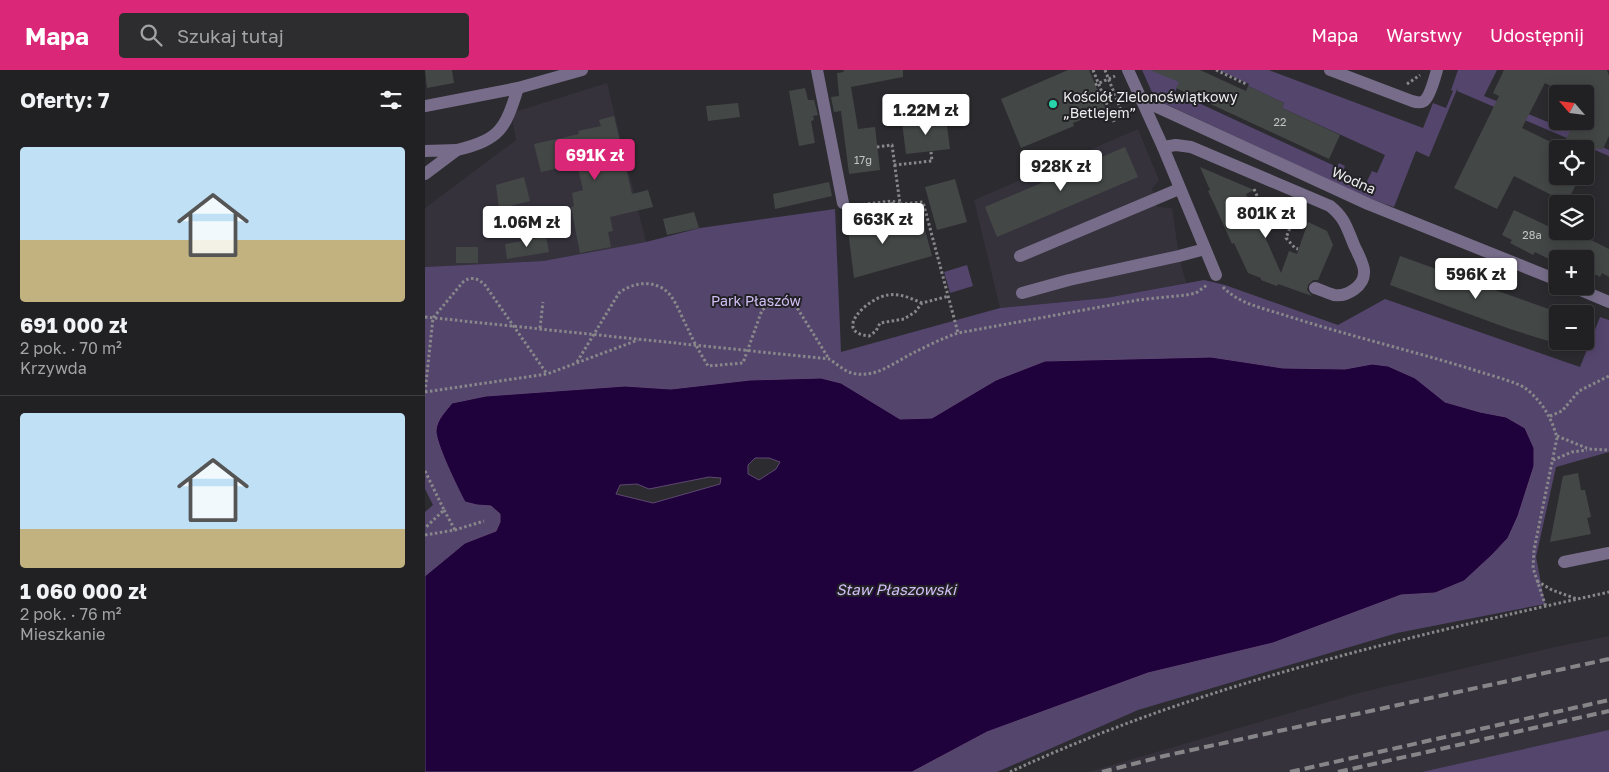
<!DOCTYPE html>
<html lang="pl">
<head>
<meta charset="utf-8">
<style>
	:root { --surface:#212023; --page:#2d2d30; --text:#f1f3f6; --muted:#a2a3a6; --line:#3e3e41; --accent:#db2777 }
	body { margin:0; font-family:"Golos Text",sans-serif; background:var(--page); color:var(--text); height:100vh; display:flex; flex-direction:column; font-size:19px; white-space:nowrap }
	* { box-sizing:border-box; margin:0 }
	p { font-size:16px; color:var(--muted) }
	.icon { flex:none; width:28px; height:28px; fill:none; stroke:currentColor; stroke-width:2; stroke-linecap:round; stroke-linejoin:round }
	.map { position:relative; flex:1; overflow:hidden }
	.side { display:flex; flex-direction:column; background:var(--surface); width:425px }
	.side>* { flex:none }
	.needle { width:32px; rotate:298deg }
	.buttons { position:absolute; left:1124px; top:15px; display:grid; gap:10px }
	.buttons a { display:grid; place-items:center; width:45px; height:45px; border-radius:5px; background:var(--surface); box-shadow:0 2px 12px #0003,0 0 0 1px var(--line); font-size:25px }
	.price { position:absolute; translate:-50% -42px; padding:0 11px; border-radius:5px; background:#fff; color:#222; font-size:16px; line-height:32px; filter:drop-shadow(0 1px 2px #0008) }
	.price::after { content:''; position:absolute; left:50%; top:30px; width:15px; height:11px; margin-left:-8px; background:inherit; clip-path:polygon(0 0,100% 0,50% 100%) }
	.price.active { background:var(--accent); color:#fff }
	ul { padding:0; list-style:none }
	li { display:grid; align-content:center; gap:10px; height:265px; padding:0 20px }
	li+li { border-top:1px solid var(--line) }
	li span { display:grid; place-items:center; height:155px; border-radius:5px; color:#555 }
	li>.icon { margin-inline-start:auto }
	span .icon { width:90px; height:90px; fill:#fffc; stroke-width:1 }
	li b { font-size:21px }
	h2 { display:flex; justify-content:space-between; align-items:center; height:60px; padding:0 20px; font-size:21px }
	header { display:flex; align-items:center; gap:30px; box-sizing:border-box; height:70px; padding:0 25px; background:var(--accent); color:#fff }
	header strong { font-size:24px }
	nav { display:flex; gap:28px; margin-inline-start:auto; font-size:18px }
	.search { width:350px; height:45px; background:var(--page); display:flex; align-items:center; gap:12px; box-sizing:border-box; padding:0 18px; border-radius:5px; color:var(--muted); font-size:19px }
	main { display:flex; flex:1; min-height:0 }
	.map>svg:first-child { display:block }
</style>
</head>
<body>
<header>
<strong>Mapa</strong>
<div class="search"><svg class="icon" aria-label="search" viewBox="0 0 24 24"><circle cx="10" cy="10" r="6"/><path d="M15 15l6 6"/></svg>Szukaj tutaj</div>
<nav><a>Mapa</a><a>Warstwy</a><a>Udostępnij</a></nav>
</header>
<main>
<section class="side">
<h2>Oferty: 7<svg class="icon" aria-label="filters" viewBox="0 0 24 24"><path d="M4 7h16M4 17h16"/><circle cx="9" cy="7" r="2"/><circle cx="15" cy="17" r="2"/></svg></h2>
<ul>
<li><span style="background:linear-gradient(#bfe0f5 60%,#c2b280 0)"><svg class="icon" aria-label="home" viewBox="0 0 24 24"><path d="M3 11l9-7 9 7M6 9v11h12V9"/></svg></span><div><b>691 000 zł</b><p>2 pok. · 70 m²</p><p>Krzywda</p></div></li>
<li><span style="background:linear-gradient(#bfe0f5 75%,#c2b280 0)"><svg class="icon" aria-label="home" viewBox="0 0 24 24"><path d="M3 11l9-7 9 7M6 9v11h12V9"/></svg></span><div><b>1 060 000 zł</b><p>2 pok. · 76 m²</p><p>Mieszkanie</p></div></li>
</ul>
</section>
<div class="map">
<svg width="1184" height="702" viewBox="0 0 1184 702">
	<rect width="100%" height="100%" fill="#2c2b2f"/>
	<g fill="#35323c">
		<polygon points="182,13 221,172 118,191 0,197 0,138 91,70 86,43"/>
		<polygon points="713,59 734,110 727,119 732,137 747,138 754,186 761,213 681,228 575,238 549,130"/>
		<polygon points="1184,566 1184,702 663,702 937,622 1139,575"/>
	</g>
	<g fill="#54456d">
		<polygon points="717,0 760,0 750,22 912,97 914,93 920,96 917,103 941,113 947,101 952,103 960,85 857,38 859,33 823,16 824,14 794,0 844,0 998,58 1008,33 1021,38 1028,21 1026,20 1033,0 1072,0 1059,26 1140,59 1184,80 1184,86 1032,21 1033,17 1004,87 991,81 969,137 945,129 730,29"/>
		<polygon points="410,139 416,282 575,238 681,228 779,210 800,215 913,255 960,229 1155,297 1175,247 1184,250 1184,382 1131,397 1111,487 1120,534 972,563 713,640 572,702 461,702 498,687 519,685 532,678 585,365 435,344 75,444 75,452 72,461 40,473 0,506 0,442 8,435 0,419 0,197 118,191 221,172 275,158"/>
		<polygon points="542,195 548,216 525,223 519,202"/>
		<polygon points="1184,660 1184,702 997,702"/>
	</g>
	<path fill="#1f023b" stroke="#5d4871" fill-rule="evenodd" d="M786,287L858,298L920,299L947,294L963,296L990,308L1020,332L1055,342L1081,347L1100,358L1109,378V396L1093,446L1083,468L1067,485L1039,511L1010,523L976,525L848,573L723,603L562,662L487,702H0V506L40,473L71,461L75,452V444L66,436L52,435L40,432C33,419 10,372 11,360C12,349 21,341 27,333L61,326L200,316L246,319L325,310L396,308L416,313L475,349L507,348L571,310L620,291ZM330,388H344L355,392L351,399L334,410L323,404V395ZM284,407L296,408L295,414L228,433L191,424L195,415L212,414L224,419Z"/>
	<g fill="#434846">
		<polygon points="0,0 27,0 29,13 2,18"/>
		<polygon points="418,0 478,0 478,7 426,17 433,59 450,57 455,100 424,104 416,41 409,42 406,27 414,26 412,3 419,2"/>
		<polygon points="643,0 664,0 681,40 648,53 649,56 596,78 576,29"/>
		<polygon points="725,0 775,0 821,21 823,16 859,33 857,38 915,65 904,89 751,18 754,12"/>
		<polygon points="1079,0 1182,0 1184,6 1184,66 1178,79 1136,79 1150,51 1160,51 1160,24 1141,24 1120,13 1097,58 1132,75 1132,106 1155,106 1142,133 1089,106 1072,139 1029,118 1074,26 1068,23"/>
		<polygon points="380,18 383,30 389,30 393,45 388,46 389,50 386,51 390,73 374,76 364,21"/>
		<polygon points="313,33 315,47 283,51 281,36"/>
		<polygon points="189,46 207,124 223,120 228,137 185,147 188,161 183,162 186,177 155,183 146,137 149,136 147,123 158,120 152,94 116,102 109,74 154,64 153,61 176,56 174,50"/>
		<polygon points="521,48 525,79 481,84 477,53"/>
		<polygon points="700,77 713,107 572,167 560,137"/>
		<polygon points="775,97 829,120 821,124 856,203 864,181 872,184 883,152 902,161 908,175 893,210 888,210 883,215 882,220 887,226 853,214 852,216 836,210 836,208 823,203 809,173 807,174 791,138 783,121 785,120"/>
		<polygon points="99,107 105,131 74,139 71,115"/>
		<polygon points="530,109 542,152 512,160 500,117"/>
		<polygon points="404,112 407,126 350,139 348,124"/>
		<polygon points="451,140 454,168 499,156 507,186 429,208 421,144"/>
		<polygon points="1089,140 1129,159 1128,161 1148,161 1184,179 1184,207 1177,203 1175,207 1160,199 1160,189 1124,189 1110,182 1108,185 1085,173 1087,170 1077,165"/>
		<polygon points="269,142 274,158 242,165 238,149"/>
		<polygon points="121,167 124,182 82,189 80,174"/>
		<rect x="31" y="177" width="22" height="16"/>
		<polygon points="975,186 1132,242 1133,274 1085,259 965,215"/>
		<polygon points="1153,403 1156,420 1160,420 1166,447 1162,448 1166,464 1125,472 1138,406"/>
	</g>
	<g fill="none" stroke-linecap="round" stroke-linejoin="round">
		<g stroke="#88878a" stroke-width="3" stroke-dasharray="2.5 2.5" stroke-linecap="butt">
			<polyline points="668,0 689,52"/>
			<polyline points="680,0 697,43"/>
			<polyline points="791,0 821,14"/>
			<polyline points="982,14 995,5"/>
			<polyline points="670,15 690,6"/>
			<polyline points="469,95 507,91 506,82"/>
			<polyline points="829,119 841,146 866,155 861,168 870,178 873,179"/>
			<polyline points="467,132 471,163"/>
			<polyline points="475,134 498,132 533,263"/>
			<polyline points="433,135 467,131 475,134 467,75 452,77"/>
			<path d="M798,217C814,234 838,238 859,245C921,265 984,280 1046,299C1057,303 1092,312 1100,318C1116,330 1127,348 1132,368L1109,480L1108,498L1121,537"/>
			<path d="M497,233C487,229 476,223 463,225C444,227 406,262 444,266L451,261L455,253L479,249L490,242L497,233L524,226"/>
			<path d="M0,247L404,289C411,293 419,301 427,303C450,309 468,293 488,283C502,276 518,268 533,263L713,230L761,225L771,223L782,215"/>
			<polyline points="115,258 118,232"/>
			<path d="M152,292L194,223C209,211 233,209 246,226C253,236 258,250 264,261C269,273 276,284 283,296L318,293L337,240C348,233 360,224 371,236L404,289"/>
			<path d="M0,322L8,248L38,212C46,206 53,208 60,215L122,304"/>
			<polyline points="0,322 122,304 213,270"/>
			<polyline points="1125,346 1137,341 1154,321 1184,306"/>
			<polyline points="1132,366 1164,379 1184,380"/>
			<polyline points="1128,390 1147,382 1162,380"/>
			<polyline points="0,401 19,440 0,458"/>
			<polyline points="19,440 30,460"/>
			<polyline points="0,465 30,460 59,451"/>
			<polyline points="1112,511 1127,520 1152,529"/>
			<path d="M585,702C775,614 981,567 1184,522"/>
		</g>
		<g stroke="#776d8a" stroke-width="12">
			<polyline points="392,0 418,133"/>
			<polyline points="703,0 738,77 791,205"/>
			<path d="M905,0L987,31C990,32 996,33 999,31C1005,27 1010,7 1012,0"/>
			<polyline points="717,30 943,134 1132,210"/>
			<polyline points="0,36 93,18 157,0"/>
			<path d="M738,77L751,75L766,77L905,136C920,148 922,158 929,175C932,182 939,194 939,201C940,216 922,227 909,225C903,223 896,220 890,218"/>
			<path d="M32,80C76,69 80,59 93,18"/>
			<polyline points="0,81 32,80 0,104"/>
			<polyline points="595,186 754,119"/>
			<polyline points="1146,216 1184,232"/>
			<polyline points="597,223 644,210 754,186 780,179"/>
			<polyline points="1139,492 1184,483"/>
		</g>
		<g stroke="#868588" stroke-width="4" stroke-dasharray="10 5" stroke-linecap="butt">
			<polyline points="677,702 739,686 1184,589"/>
			<polyline points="865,702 1184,630"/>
			<polyline points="913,702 1184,641"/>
		</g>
	</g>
	<circle fill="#27d5ad" stroke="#222125" stroke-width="2" cx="628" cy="34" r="5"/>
	<g text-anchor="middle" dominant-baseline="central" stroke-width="4" stroke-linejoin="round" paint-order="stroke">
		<g font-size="11" fill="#c2c3c4">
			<text x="855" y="51">22</text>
			<text x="438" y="89">17g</text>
			<text x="1107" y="164">28a</text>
		</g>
		<g font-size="14" fill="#edecee" stroke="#222125" text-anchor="start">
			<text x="638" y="26">Kościół Zielonoświątkowy<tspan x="638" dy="16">„Betlejem”</tspan></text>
		</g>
		<g font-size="14" fill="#edecee" stroke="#222125">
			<text transform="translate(929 110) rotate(24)">Wodna</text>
		</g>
		<g font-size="14" fill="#d3c0f7" stroke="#222125">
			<text x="331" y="230">Park Płaszów</text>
		</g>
		<g font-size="15" font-style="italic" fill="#d2bef6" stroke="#222125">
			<text x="471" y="519">Staw Płaszowski</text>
		</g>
	</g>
</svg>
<div class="buttons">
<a><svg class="needle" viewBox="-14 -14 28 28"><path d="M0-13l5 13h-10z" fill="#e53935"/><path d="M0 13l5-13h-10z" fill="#a2a3a6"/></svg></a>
<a><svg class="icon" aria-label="locate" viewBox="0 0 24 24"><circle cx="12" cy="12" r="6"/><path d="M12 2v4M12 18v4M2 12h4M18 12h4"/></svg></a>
<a><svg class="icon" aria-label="layers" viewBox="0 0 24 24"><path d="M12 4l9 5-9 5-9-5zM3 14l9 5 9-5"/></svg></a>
<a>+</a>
<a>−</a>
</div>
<b class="price" style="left:501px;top:66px">1.22M zł</b>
<b class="price active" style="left:170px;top:111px">691K zł</b>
<b class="price" style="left:636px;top:122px">928K zł</b>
<b class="price" style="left:841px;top:169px">801K zł</b>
<b class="price" style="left:458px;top:175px">663K zł</b>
<b class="price" style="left:102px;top:178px">1.06M zł</b>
<b class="price" style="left:1051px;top:230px">596K zł</b>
</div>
</main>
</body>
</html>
